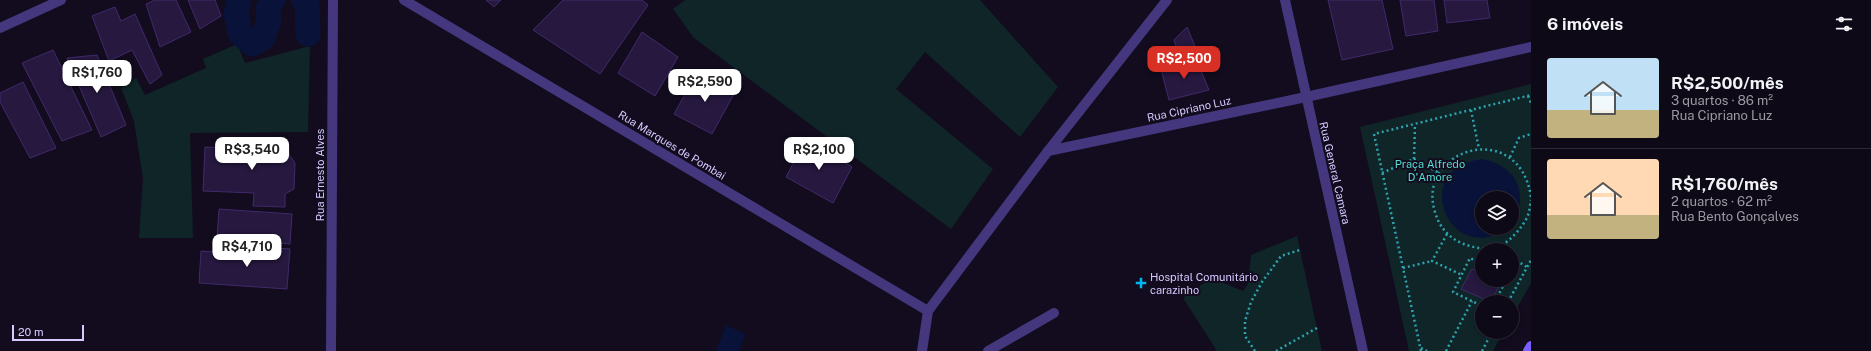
<!DOCTYPE html>
<html lang="pt">
<head>
<meta charset="utf-8">
<style>
	:root { --surface:#0e0916; --page:#17121f; --text:#f1f3f6; --muted:#9b9aa1; --line:#2e2a35; --accent:#d93025 }
	body { margin:0; font-family:"Public Sans",sans-serif; background:var(--page); color:var(--text); height:100vh; display:flex; flex-direction:column; font-size:15px; white-space:nowrap }
	* { box-sizing:border-box; margin:0 }
	p { font-size:13px; color:var(--muted) }
	.icon { flex:none; width:22px; height:22px; fill:none; stroke:currentColor; stroke-width:2; stroke-linecap:round; stroke-linejoin:round }
	.map { position:relative; flex:1; overflow:hidden }
	.drawer { display:flex; flex-direction:column; background:var(--surface); width:340px }
	.drawer>* { flex:none }
	.buttons { position:absolute; left:1475px; top:191px; display:grid; gap:8px }
	.buttons a { display:grid; place-items:center; width:44px; height:44px; border-radius:50%; background:var(--surface); box-shadow:0 2px 6px #0003,0 0 0 1px var(--line); font-size:20px }
	.scale { position:absolute; left:12px; bottom:10px; width:72px; box-sizing:border-box; padding-left:4px; border:2px solid #d7c9ff; border-top:0; font-size:11px; line-height:14px; white-space:nowrap; color:#d7c9ff; -webkit-text-stroke:3px #120c1e; paint-order:stroke }
	.price { position:absolute; translate:-50% -34px; padding:0 9px; border-radius:8px; background:#fff; color:#222; font-size:13px; line-height:26px; filter:drop-shadow(0 1px 2px #0008) }
	.price::after { content:''; position:absolute; left:50%; top:24px; width:12px; height:9px; margin-left:-6px; background:inherit; clip-path:polygon(0 0,100% 0,50% 100%) }
	.price.current { background:var(--accent); color:#fff }
	ul { padding:0; list-style:none }
	li { display:flex; align-items:center; gap:12px; height:100px; padding:0 16px }
	li+li { border-top:1px solid var(--line) }
	li span { display:grid; place-items:center; flex:none; width:112px; height:80px; border-radius:4px; color:#555 }
	li>.icon { margin-inline-start:auto }
	span .icon { width:48px; height:48px; fill:#fffc; stroke-width:1 }
	li b { font-size:17px }
	h2 { display:flex; justify-content:space-between; align-items:center; height:48px; padding:0 16px; font-size:17px }
	main { display:flex; flex:1; min-height:0 }
	.map>svg:first-child { display:block }
</style>
</head>
<body>
<main>
<div class="map">
<svg width="1531" height="351" viewBox="0 0 1531 351">
	<rect width="100%" height="100%" fill="#120c1e"/>
	<g fill="#0f2528" fill-rule="evenodd">
		<polygon points="685,0 980,0 1058,87 1020,137 925,52 896,89 993,169 951,229 694,38 673,9"/>
		<polygon points="237,44 245,63 310,46 308,132 190,133 193,238 139,238 143,178 134,121 121,88 136,78 145,95 206,68 203,59"/>
		<path d="M1531,84V283L1512,317V302H1482V332H1504L1493,351H1409L1360,127ZM1482,198H1512V228H1482ZM1482,250H1512V280H1482Z"/>
		<polygon points="1297,236 1322,351 1217,351 1183,298 1211,278 1243,291 1248,284 1251,255"/>
	</g>
	<g fill="#09133a">
		<path d="M1482,159C1515,165 1531,193 1512,222V198H1482V228H1507C1452,269 1406,170 1482,159Z"/>
		<polygon points="726,325 745,334 739,351 716,351"/>
	</g>
	<g fill="none" stroke-linecap="round" stroke-linejoin="round">
		<g stroke="#09133a" stroke-width="25">
			<polyline points="239,0 236,14 240,33 252,44 263,38 269,21 268,8 273,0"/>
			<polyline points="304,0 307,2 308,34"/>
		</g>
	</g>
	<g fill="#26183f" stroke="#412a6b">
		<polygon points="155,0 176,0 191,32 160,47 146,4"/>
		<polygon points="188,0 215,0 221,16 200,29"/>
		<polygon points="486,0 501,0 494,7"/>
		<polygon points="563,0 642,0 648,5 600,74 533,30"/>
		<polygon points="1328,0 1382,0 1393,49 1342,60"/>
		<polygon points="1400,0 1434,0 1438,31 1406,36"/>
		<polygon points="1444,0 1487,0 1490,18 1447,23"/>
		<polygon points="115,7 121,21 135,14 162,75 150,84 132,50 109,61 92,16"/>
		<polygon points="1187,27 1197,51 1180,58 1174,40"/>
		<polygon points="642,32 678,57 655,96 618,73"/>
		<polygon points="53,50 92,130 62,141 22,63"/>
		<polygon points="97,55 126,125 101,137 67,58"/>
		<polygon points="1197,61 1209,90 1169,100 1161,69"/>
		<polygon points="698,71 735,92 712,134 674,114"/>
		<polygon points="23,82 56,148 30,158 0,102 0,93"/>
		<polygon points="256,138 285,139 288,153 295,163 294,189 285,194 285,207 253,206 254,193 203,191 205,147 255,149"/>
		<polygon points="806,139 852,167 833,203 786,177"/>
		<polygon points="219,209 292,214 290,244 217,238"/>
		<polygon points="248,246 290,249 287,289 199,283 201,251 245,254"/>
		<polygon points="1472,269 1482,273 1482,280 1496,280 1501,282 1491,302 1461,289"/>
	</g>
	<g fill="none" stroke-linecap="round" stroke-linejoin="round">
		<g stroke="#2da3af" stroke-width="2.5" stroke-dasharray="2 3" stroke-linecap="butt">
			<polyline points="1528,96 1531,103"/>
			<polyline points="1471,110 1479,149"/>
			<polyline points="1510,157 1519,138 1531,134"/>
			<polyline points="1414,159 1439,173"/>
			<polyline points="1382,173 1414,159 1415,124"/>
			<path d="M1531,197C1519,117 1415,149 1435,212C1438,223 1444,232 1454,239C1465,246 1481,250 1494,248C1507,246 1524,226 1528,215C1530,210 1530,204 1531,200"/>
			<polyline points="1447,234 1432,261 1462,275"/>
			<polyline points="1495,250 1495,248 1499,250"/>
			<polyline points="1512,258 1527,267"/>
			<polyline points="1482,264 1470,258 1453,292 1482,306"/>
			<polyline points="1403,268 1432,261"/>
			<polyline points="1495,302 1506,280"/>
			<polyline points="1508,302 1531,260"/>
			<polyline points="1421,348 1427,351"/>
			<polyline points="1255,351 1245,336 1245,321 1251,302 1262,282 1281,256 1300,250"/>
			<polyline points="1276,351 1317,328"/>
			<polyline points="1421,351 1374,134 1531,95"/>
			<polyline points="1446,351 1472,301"/>
			<polyline points="1482,351 1492,332"/>
		</g>
		<polyline stroke="#44377d" stroke-width="10" points="988,351 1054,313"/>
		<g stroke="#44377d" stroke-width="10">
			<polyline points="404,0 928,311"/>
			<polyline points="1285,0 1363,351"/>
			<polyline points="0,28 61,0"/>
			<polyline points="1048,151 1167,0"/>
			<polyline points="331,351 333,0"/>
			<polyline points="922,351 928,311 1048,151 1306,97 1531,47"/>
		</g>
		<polyline stroke="#7c60ff" stroke-width="10" points="1528,351 1531,346"/>
	</g>
	<path fill="#00b6f4" stroke="#120c1e" stroke-width="1.5" d="M1139 277h4v4h4v4h-4v4h-4v-4h-4v-4h4z"/>
	<g text-anchor="middle" dominant-baseline="central" stroke-width="4" stroke-linejoin="round" paint-order="stroke">
		<g font-size="11" fill="#d7c9ff" stroke="#120c1e">
			<text transform="translate(1189 109) rotate(-12)">Rua Cipriano Luz</text>
			<text transform="translate(672 145) rotate(31)">Rua Marques de Pombai</text>
			<text transform="translate(1335 173) rotate(77)">Rua General Camara</text>
			<text transform="translate(320 175) rotate(-90)">Rua Ernesto Alves</text>
		</g>
		<g font-size="11" fill="#55ded1" stroke="#120c1e">
			<text x="1430" y="164">Praça Alfredo<tspan x="1430" dy="13">D'Amore</tspan></text>
		</g>
		<g font-size="11" fill="#d7c9ff" stroke="#120c1e" text-anchor="start">
			<text x="1150" y="277">Hospital Comunitário<tspan x="1150" dy="13">carazinho</tspan></text>
		</g>
	</g>
</svg>
<div class="buttons">
<a><svg class="icon" aria-label="layers" viewBox="0 0 24 24"><path d="M12 4l9 5-9 5-9-5zM3 14l9 5 9-5"/></svg></a>
<a>+</a>
<a>−</a>
</div>
<div class="scale">20 m</div>
<b class="price current" style="left:1184px;top:80px">R$2,500</b>
<b class="price" style="left:97px;top:94px">R$1,760</b>
<b class="price" style="left:705px;top:103px">R$2,590</b>
<b class="price" style="left:252px;top:171px">R$3,540</b>
<b class="price" style="left:819px;top:171px">R$2,100</b>
<b class="price" style="left:247px;top:268px">R$4,710</b>
</div>
<section class="drawer">
<h2>6 imóveis<svg class="icon" aria-label="filters" viewBox="0 0 24 24"><path d="M4 7h16M4 17h16"/><circle cx="9" cy="7" r="2"/><circle cx="15" cy="17" r="2"/></svg></h2>
<ul>
<li><span style="background:linear-gradient(#bfe0f5 65%,#c2b280 0)"><svg class="icon" aria-label="home" viewBox="0 0 24 24"><path d="M3 11l9-7 9 7M6 9v11h12V9"/></svg></span><div><b>R$2,500/mês</b><p>3 quartos · 86 m²</p><p>Rua Cipriano Luz</p></div></li>
<li><span style="background:linear-gradient(#ffd9b3 70%,#c2b280 0)"><svg class="icon" aria-label="home" viewBox="0 0 24 24"><path d="M3 11l9-7 9 7M6 9v11h12V9"/></svg></span><div><b>R$1,760/mês</b><p>2 quartos · 62 m²</p><p>Rua Bento Gonçalves</p></div></li>
</ul>
</section>
</main>
</body>
</html>
